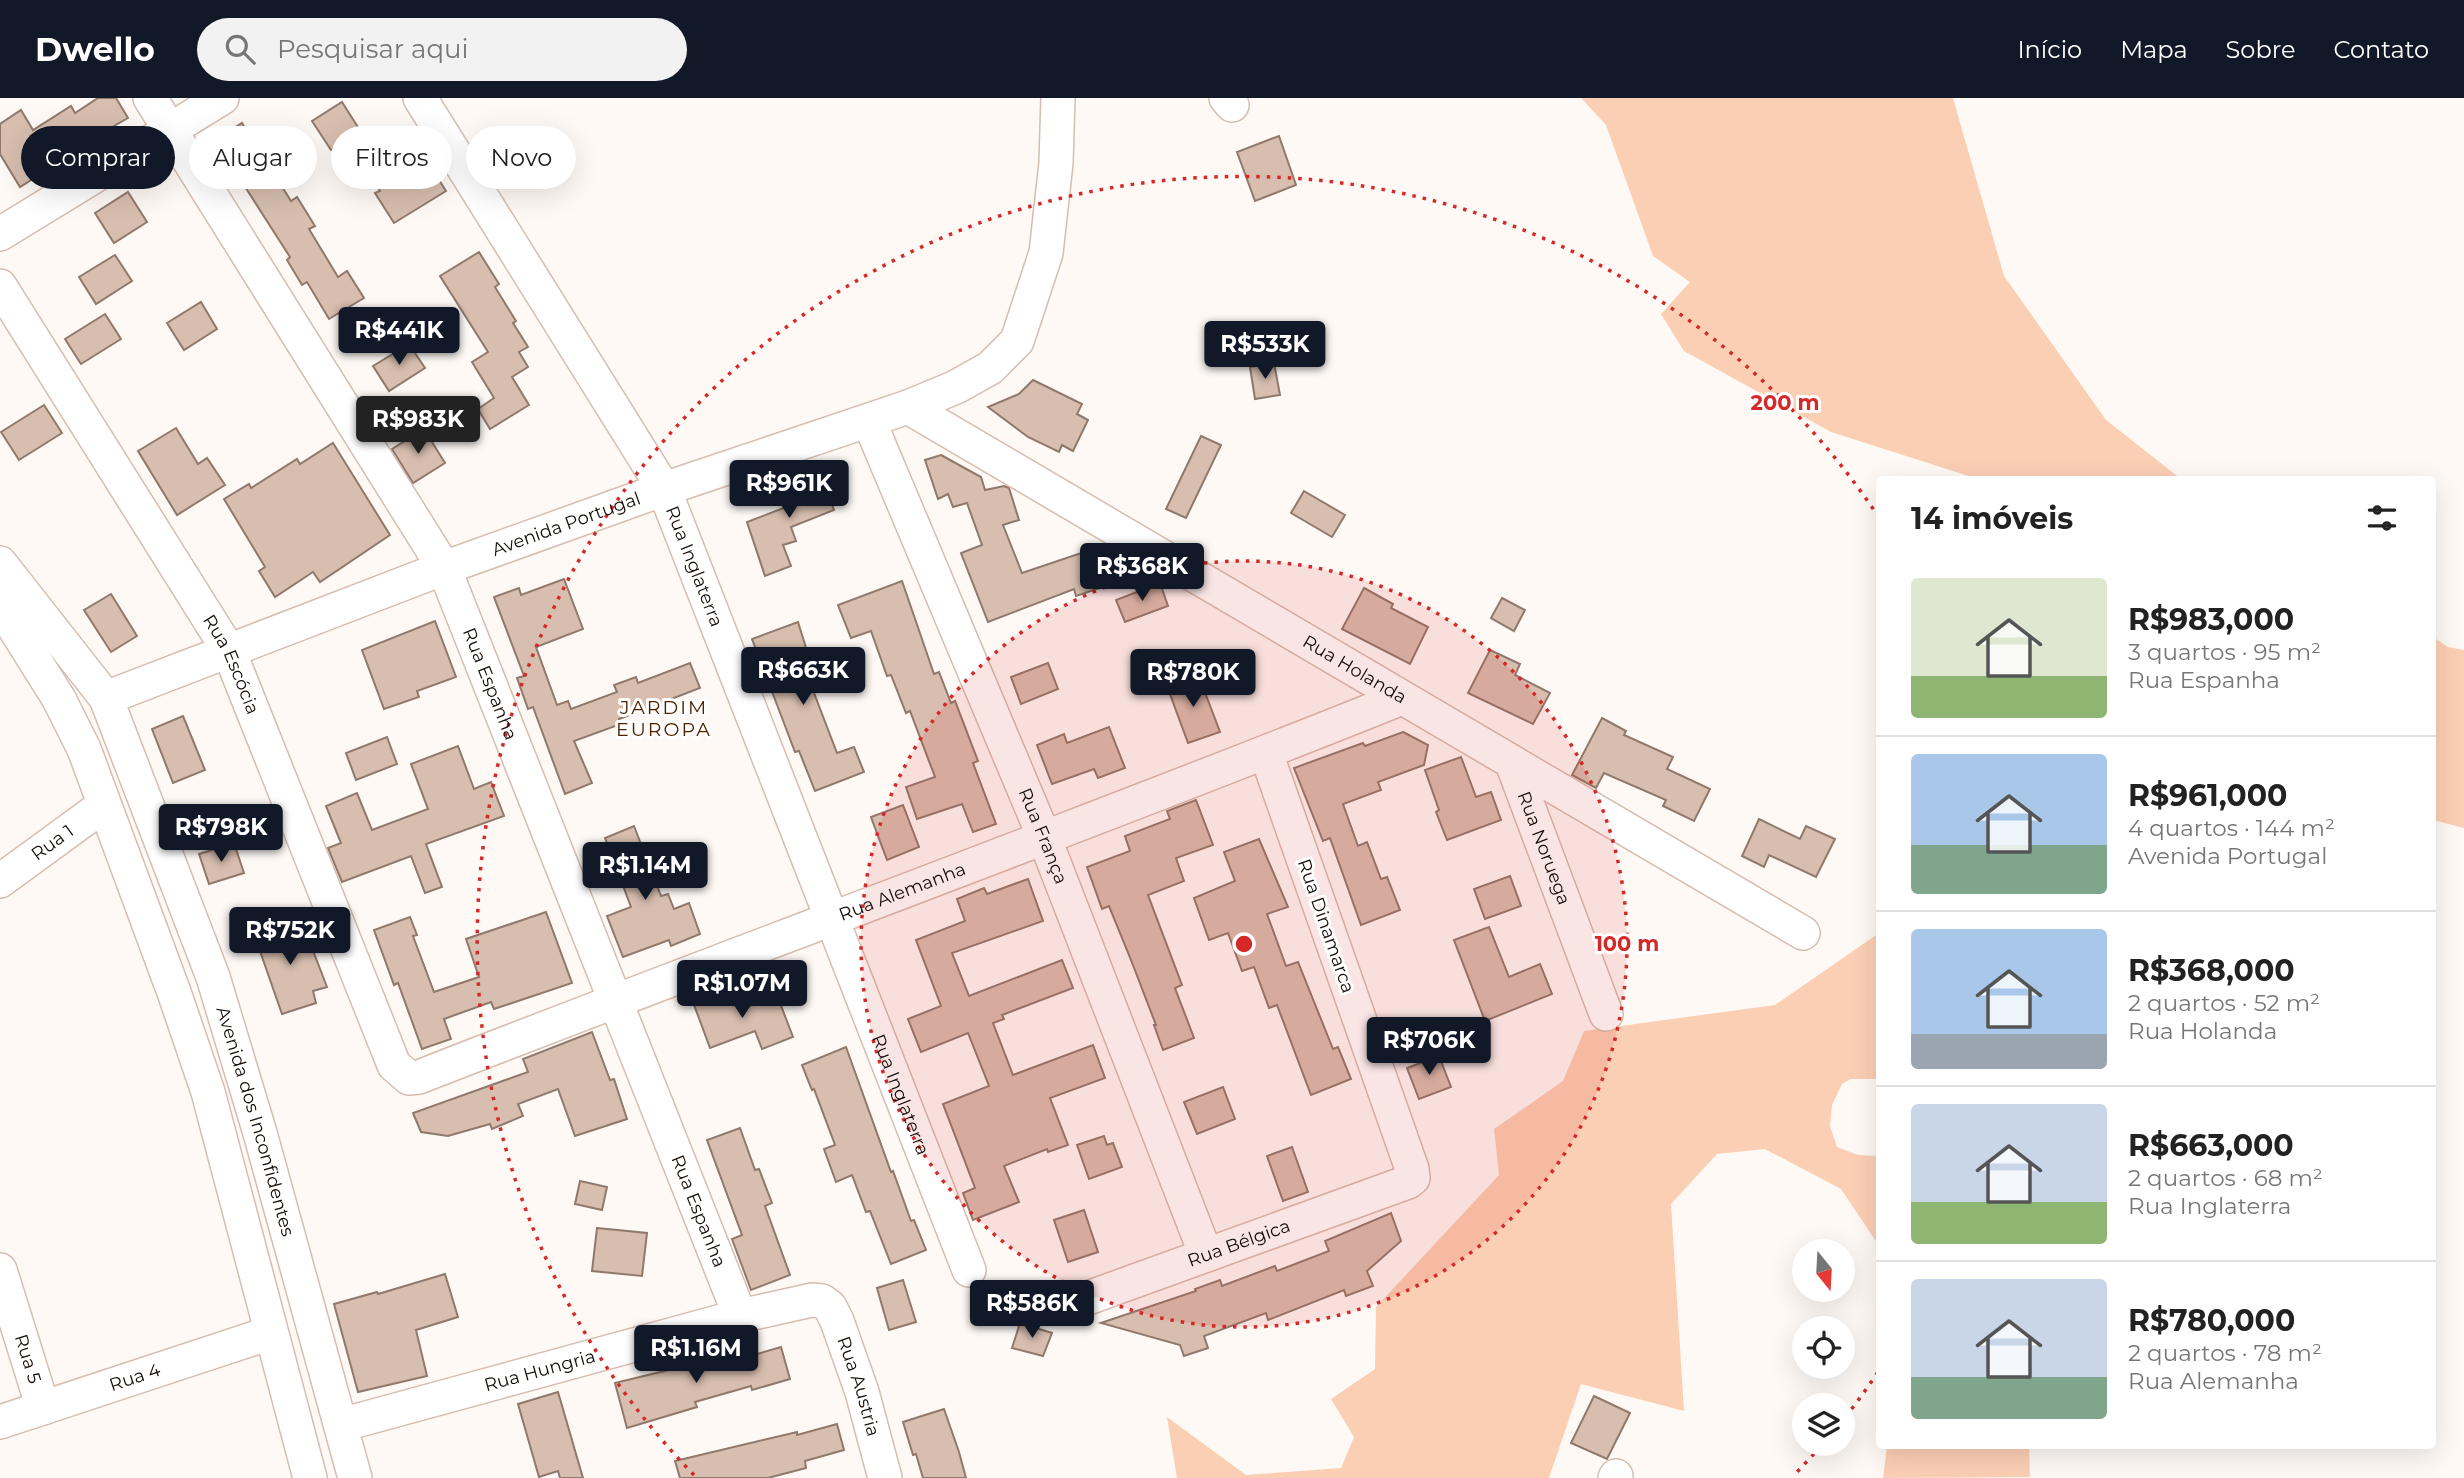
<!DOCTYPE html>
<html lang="pt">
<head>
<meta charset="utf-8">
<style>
	:root { --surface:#fff; --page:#f2f2f2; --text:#222; --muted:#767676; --line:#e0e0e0; --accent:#111827 }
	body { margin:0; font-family:Montserrat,sans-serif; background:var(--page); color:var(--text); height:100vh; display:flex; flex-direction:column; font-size:26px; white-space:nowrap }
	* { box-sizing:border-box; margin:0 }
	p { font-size:23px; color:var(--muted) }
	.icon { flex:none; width:38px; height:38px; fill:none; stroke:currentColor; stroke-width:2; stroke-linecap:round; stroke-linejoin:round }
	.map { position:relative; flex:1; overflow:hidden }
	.sheet { position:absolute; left:1876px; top:378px; width:560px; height:973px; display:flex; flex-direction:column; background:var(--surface); border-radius:7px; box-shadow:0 7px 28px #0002 }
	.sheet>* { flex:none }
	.hud { position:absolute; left:21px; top:28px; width:665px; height:63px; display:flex; gap:14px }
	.needle { width:46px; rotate:162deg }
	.buttons { position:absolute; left:1792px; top:1141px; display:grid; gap:14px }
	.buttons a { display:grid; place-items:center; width:63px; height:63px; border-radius:50%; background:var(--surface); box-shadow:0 7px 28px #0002; font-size:35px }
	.price { position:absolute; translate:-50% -60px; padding:0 16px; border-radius:7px; background:var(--accent); color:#fff; font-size:23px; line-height:46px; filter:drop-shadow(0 2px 4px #0008) }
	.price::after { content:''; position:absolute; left:50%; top:42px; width:21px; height:16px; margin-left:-10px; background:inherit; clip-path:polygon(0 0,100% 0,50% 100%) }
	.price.selected { background:#222; color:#fff }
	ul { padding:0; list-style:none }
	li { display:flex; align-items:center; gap:21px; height:175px; padding:0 35px }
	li+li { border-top:2px solid var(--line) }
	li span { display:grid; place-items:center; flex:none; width:196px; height:140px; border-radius:7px; color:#555 }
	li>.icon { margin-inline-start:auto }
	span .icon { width:84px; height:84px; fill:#fffc; stroke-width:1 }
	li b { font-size:30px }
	h2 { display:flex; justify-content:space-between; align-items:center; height:84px; padding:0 35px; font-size:30px }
	.pill { padding:0 24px; border-radius:32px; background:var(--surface); box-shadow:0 7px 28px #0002; font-size:24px; line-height:63px }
	.pill.selected { background:var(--accent); color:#fff }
	header { display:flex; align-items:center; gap:42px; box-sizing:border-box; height:98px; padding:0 35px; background:var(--accent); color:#fff }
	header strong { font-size:33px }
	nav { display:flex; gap:38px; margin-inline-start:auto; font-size:24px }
	.search { width:490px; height:63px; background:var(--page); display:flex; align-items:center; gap:18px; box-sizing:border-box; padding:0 24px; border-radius:38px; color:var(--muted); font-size:26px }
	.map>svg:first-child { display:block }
</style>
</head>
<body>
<header>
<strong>Dwello</strong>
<div class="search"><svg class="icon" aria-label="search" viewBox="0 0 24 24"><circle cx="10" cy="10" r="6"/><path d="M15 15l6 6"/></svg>Pesquisar aqui</div>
<nav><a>Início</a><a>Mapa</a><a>Sobre</a><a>Contato</a></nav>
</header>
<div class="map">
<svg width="2464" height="1380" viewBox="0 0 2464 1380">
	<rect width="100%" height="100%" fill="#fef9f5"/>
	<g fill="#fbcfb4">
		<polygon points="1581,0 1953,0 2004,178 2106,322 2181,381 1978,381 1831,334 1684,253 1661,216 1690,184 1653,158 1606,27"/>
		<polygon points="2432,538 2448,549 2464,552 2464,730 2433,722"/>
		<polygon points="1879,835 1879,981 1851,981 1842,986 1832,1007 1830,1028 1837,1049 1858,1057 1879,1058 1879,1148 1841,1091 1765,1051 1717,1056 1671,1106 1684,1313 1581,1286 1549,1380 1177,1380 1167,1319 1246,1377 1341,1370 1354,1339 1331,1301 1375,1271 1376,1209 1499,1077 1494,1031 1563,983 1584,933 1775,907"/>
		<polygon points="1887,1348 2029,1348 2030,1379 1883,1380"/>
	</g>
	<g fill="#d7beaf" stroke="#90796b" stroke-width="2">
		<polygon points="98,0 116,0 128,20 53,63 55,67 20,89 0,56 0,26 21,12 33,32 71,8 75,15"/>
		<polygon points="342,4 361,34 331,52 312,23"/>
		<polygon points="242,25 291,103 297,99 315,128 309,131 338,179 347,173 364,200 329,221 307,184 302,187 287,162 290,159 215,42"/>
		<polygon points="399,33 419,68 427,63 446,93 394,125 375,95 380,93 358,57"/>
		<polygon points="1279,38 1296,87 1255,103 1237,54"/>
		<polygon points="128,94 147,124 114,145 95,115"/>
		<polygon points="479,154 499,186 495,189 516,223 513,225 528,249 519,254 528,269 512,279 529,307 490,331 478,311 494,300 472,264 488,254 440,178"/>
		<polygon points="115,157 132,183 96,206 79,179"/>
		<polygon points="201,204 217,231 184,252 167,225"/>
		<polygon points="105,216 121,241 81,266 65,241"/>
		<polygon points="409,246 425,270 389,293 373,268"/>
		<polygon points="1274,265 1280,297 1255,301 1250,269"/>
		<polygon points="1033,282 1082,306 1077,316 1088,322 1073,353 1062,347 1059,354 1028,339 988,309 1019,296"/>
		<polygon points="44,307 62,335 19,362 1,334"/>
		<polygon points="176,330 198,366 207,360 225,387 177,417 138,353"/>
		<polygon points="424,331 445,365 413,385 392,351"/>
		<polygon points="1201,338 1221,347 1186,420 1166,411"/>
		<polygon points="333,345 390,437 320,484 313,474 275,499 259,473 265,469 224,401 249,386 251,390 297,361 300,366"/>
		<polygon points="941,357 981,379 985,392 1004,388 1009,390 1019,422 1003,427 1022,475 1105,447 1111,464 1117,462 1124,482 1076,498 1074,491 988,524 961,455 982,447 967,405 953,409 948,396 938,401 925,362"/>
		<polygon points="816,365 834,412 791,429 796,443 783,447 791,468 765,478 747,424 802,403 791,375"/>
		<polygon points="1304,393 1345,417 1332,439 1291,415"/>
		<polygon points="564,481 583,531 536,549 557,607 568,603 571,611 617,594 614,587 636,579 638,585 690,565 700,590 619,621 621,626 574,643 592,685 565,696 533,609 528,611 517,580 524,578 494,499 519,490 521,497"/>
		<polygon points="902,483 934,576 939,574 951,605 955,603 978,663 973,665 996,726 973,734 962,706 917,721 906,689 935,679 910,613 906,615 891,577 887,578 871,533 851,540 838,507"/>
		<polygon points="1160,485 1168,508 1125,524 1116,502"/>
		<polygon points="1364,490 1393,506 1391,510 1428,529 1410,566 1342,531"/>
		<polygon points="111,496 137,538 111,554 84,512"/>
		<polygon points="1502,500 1525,512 1514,533 1491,520"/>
		<polygon points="435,523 456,579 417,593 419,599 384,611 362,552"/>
		<polygon points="798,524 817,585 811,587 837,655 854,649 864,674 815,693 799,653 795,654 752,541"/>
		<polygon points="1490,552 1520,566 1515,577 1550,595 1533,626 1468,595"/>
		<polygon points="1048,565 1058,591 1021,606 1011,579"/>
		<polygon points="1198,576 1220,634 1188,645 1167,588"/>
		<polygon points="183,618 205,672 173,685 152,631"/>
		<polygon points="1602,620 1626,633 1624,637 1673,659 1667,671 1710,691 1694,723 1663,708 1666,702 1604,675 1596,690 1572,677"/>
		<polygon points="1109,629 1125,670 1098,680 1094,671 1052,686 1037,647 1064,636 1067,645"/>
		<polygon points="1403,634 1428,647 1424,667 1378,684 1381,692 1343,706 1358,748 1367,744 1381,781 1387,779 1400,812 1361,827 1330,740 1323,743 1294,670 1363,645 1365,648"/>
		<polygon points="387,639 397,666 356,682 346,655"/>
		<polygon points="458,648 474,691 491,684 504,718 426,746 442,789 425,795 411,758 342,784 328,750 341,745 326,708 357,695 372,732 428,711 411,666"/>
		<polygon points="1461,659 1476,699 1491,694 1501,722 1447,742 1436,714 1439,712 1425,672"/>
		<polygon points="1196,702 1213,747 1176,760 1184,783 1148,797 1182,887 1175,890 1194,940 1163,952 1154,927 1156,927 1131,862 1109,808 1102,811 1087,769 1130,753 1125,738 1170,721 1167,713"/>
		<polygon points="903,707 919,749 887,762 871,719"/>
		<polygon points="1759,721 1800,741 1806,728 1835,741 1816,779 1769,757 1764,769 1742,758"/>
		<polygon points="634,728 661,798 668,796 674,811 689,805 700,836 671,848 669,842 623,859 607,818 631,809 605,740"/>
		<polygon points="1259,741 1288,809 1267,816 1286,868 1298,864 1333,951 1338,949 1351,981 1311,997 1277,907 1269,910 1254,869 1242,873 1228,835 1209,842 1194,800 1235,783 1224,754"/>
		<polygon points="234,745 244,775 209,786 199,756"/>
		<polygon points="1510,778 1521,808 1485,821 1474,791"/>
		<polygon points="1028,781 1043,823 952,855 969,898 1062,862 1073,890 1002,917 1004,921 993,925 1013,977 1093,947 1105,980 1050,1000 1068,1047 1048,1054 1047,1051 1004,1068 1019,1104 973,1122 963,1095 975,1090 943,1006 989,988 968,935 921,954 908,921 941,908 916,842 965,823 957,801 984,790 987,796"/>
		<polygon points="546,814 572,885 494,911 491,904 444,921 451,941 422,951 398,885 394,887 374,832 410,819 417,837 413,838 434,894 479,879 466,841"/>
		<polygon points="293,823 298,840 307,837 327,889 313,893 316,905 282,916 254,836"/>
		<polygon points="1489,829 1509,879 1540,866 1552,896 1485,923 1454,842"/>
		<polygon points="731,890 739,912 777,897 793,939 762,951 755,933 710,950 693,904"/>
		<polygon points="592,934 610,982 614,981 627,1021 575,1038 558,991 518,1006 523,1018 492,1031 490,1026 448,1038 421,1034 413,1015 528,974 523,961"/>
		<polygon points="846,949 891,1074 893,1073 911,1123 914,1122 926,1152 891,1166 870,1113 866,1114 852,1077 836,1084 824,1051 835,1047 814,991 812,992 802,967"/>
		<polygon points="1439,958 1451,989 1419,1001 1407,970"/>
		<polygon points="1223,989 1235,1021 1197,1036 1184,1004"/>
		<polygon points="740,1030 755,1072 759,1071 772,1105 765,1108 790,1177 751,1192 732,1141 742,1137 707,1042"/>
		<polygon points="1104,1038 1107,1047 1113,1045 1122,1069 1089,1081 1077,1047"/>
		<polygon points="1292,1049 1308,1094 1283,1103 1267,1058"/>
		<polygon points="580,1083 607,1089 602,1112 575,1106"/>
		<polygon points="1084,1112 1098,1154 1068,1164 1054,1122"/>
		<polygon points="1391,1115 1401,1143 1367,1173 1373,1188 1346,1198 1344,1192 1268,1222 1266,1215 1204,1238 1208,1250 1184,1258 1180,1247 1101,1225 1196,1193 1195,1191 1220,1182 1222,1188 1275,1168 1277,1173 1329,1153 1325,1143"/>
		<polygon points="597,1130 647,1135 642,1178 592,1173"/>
		<polygon points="445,1176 458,1219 416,1232 427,1278 358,1294 334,1206 377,1194 378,1196"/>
		<polygon points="903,1182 916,1224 889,1232 877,1190"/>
		<polygon points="1020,1225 1052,1235 1043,1258 1012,1250"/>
		<polygon points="781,1249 790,1281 752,1292 751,1288 695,1304 697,1309 627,1330 615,1285 685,1268 687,1272 732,1259 733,1263"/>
		<polygon points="558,1294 583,1380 560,1380 558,1373 539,1379 518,1306"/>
		<polygon points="1594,1298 1630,1315 1607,1361 1571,1345"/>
		<polygon points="944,1311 959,1354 966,1380 923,1380 916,1356 913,1357 903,1324"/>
		<polygon points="837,1326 844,1352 805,1363 806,1370 768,1380 680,1380 675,1363 797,1334 797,1337"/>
	</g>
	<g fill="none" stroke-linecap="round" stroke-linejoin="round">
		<g stroke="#d6bdaf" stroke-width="36">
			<g id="minor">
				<path id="s1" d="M150,0L444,470L740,1218"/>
				<path id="s2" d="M420,0L664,391L969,1172"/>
				<polyline points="1226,0 1232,7"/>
				<polyline points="0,136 222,0"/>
				<path id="s3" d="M0,188L229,553L394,967L409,980L419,979C746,851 1076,731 1402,600"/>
				<path id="s4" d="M908,309L1803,835"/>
				<path id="s5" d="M869,323L1044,739L1206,1157"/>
				<path id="s6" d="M0,465L106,600L213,879L260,1035L355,1380"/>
				<polyline points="0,507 59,601 84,651 175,897 208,994 310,1380"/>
				<path id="s7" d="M106,600L444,470L664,391L908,309L956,289L990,270L1017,243L1046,155L1056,65L1058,0"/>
				<path id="s8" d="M1512,665L1606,916"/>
				<path id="s9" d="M0,783L104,707"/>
				<path id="s10" d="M0,1172L43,1310"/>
				<path id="s11" d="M1063,1209L1408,1084L1413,1080L1412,1071L1266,655"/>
				<path id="s12" d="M0,1324L270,1235"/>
				<path id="s13" d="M341,1327L740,1218L812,1202L822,1203L830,1209L837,1223L862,1294L885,1380"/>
				<polyline points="1615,1380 1616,1378"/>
			</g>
		</g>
		<use href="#minor" stroke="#fff" stroke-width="33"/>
	</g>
	<circle cx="1244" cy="846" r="383" fill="#d62828" fill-opacity=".12"/>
	<g fill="none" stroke="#d62828" stroke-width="3.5" stroke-dasharray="3.5 7">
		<circle cx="1244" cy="846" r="383"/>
		<path d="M1878 1274A765 765 0 0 1 1847 1317M1821 1348A765 765 0 0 1 1794 1377M694 1377A765 765 0 1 1 1878 418"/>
	</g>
	<g text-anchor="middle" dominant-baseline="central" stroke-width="6" stroke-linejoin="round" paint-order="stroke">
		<g font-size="18" fill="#140c07" stroke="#fff">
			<text stroke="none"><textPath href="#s7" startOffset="492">Avenida Portugal</textPath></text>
			<text stroke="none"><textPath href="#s2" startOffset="544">Rua Inglaterra</textPath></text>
			<text stroke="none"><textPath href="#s3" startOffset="444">Rua Escócia</textPath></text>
			<text stroke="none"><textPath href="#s4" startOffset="518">Rua Holanda</textPath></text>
			<text stroke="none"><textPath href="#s1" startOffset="679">Rua Espanha</textPath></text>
			<text stroke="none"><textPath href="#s5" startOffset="450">Rua França</textPath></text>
			<text stroke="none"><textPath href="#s9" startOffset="65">Rua 1</textPath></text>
			<text stroke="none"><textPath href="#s8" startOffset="91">Rua Noruega</textPath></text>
			<text stroke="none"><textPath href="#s3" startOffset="1424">Rua Alemanha</textPath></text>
			<text transform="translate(1326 828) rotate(71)">Rua Dinamarca</text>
			<text stroke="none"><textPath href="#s2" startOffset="1111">Rua Inglaterra</textPath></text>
			<text stroke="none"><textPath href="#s6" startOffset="621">Avenida dos Inconfidentes</textPath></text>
			<text stroke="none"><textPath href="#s1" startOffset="1246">Rua Espanha</textPath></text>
			<text stroke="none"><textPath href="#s11" startOffset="187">Rua Bélgica</textPath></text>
			<text stroke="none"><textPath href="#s10" startOffset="93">Rua 5</textPath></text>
			<text stroke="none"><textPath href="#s13" startOffset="206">Rua Hungria</textPath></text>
			<text stroke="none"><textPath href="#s12" startOffset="142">Rua 4</textPath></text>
			<text stroke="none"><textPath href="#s13" startOffset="592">Rua Austria</textPath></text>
		</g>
		<g font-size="19" letter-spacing="2" fill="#4e2200" stroke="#fff">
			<text x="664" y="609">JARDIM<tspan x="664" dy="22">EUROPA</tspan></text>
		</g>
	</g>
	<circle cx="1244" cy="846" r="10" fill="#d62828" stroke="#fff" stroke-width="3.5"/>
	<g font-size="21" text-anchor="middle" font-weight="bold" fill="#d62828" stroke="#fff" stroke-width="6" stroke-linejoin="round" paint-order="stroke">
		<text x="1785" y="312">200 m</text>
		<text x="1627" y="853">100 m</text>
	</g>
</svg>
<div class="buttons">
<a><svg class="needle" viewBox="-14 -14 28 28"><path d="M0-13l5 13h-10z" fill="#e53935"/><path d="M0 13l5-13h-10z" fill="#767676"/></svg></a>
<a><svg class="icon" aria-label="locate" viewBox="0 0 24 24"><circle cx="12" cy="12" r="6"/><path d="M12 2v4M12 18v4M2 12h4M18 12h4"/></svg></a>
<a><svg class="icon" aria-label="layers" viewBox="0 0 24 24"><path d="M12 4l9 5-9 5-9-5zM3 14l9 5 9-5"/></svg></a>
</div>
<b class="price" style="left:399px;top:269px">R$441K</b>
<b class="price" style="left:1265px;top:283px">R$533K</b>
<b class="price selected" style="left:418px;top:358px">R$983K</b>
<b class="price" style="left:789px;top:422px">R$961K</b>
<b class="price" style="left:1142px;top:505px">R$368K</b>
<b class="price" style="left:803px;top:609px">R$663K</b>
<b class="price" style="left:1193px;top:611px">R$780K</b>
<b class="price" style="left:221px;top:766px">R$798K</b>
<b class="price" style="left:645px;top:804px">R$1.14M</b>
<b class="price" style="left:290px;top:869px">R$752K</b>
<b class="price" style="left:742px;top:922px">R$1.07M</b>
<b class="price" style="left:1429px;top:979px">R$706K</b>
<b class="price" style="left:1032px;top:1242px">R$586K</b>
<b class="price" style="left:696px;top:1287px">R$1.16M</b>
<div class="hud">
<a class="pill selected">Comprar</a>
<a class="pill">Alugar</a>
<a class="pill">Filtros</a>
<a class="pill">Novo</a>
</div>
<section class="sheet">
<h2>14 imóveis<svg class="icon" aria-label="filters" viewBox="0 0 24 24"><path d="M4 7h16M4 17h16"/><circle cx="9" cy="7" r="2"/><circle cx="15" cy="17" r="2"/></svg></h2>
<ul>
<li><span style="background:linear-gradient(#dfe7d0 70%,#8fb573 0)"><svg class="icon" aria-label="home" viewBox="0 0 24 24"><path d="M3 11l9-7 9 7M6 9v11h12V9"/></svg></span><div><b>R$983,000</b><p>3 quartos · 95 m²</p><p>Rua Espanha</p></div></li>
<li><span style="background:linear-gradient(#a9c7e8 65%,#7fa58c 0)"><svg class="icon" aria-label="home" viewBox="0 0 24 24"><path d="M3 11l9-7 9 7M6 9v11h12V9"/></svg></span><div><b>R$961,000</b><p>4 quartos · 144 m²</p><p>Avenida Portugal</p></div></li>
<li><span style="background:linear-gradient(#a9c7e8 75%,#9aa5b1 0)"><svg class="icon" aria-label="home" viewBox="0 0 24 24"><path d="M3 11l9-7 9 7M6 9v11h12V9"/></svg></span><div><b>R$368,000</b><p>2 quartos · 52 m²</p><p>Rua Holanda</p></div></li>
<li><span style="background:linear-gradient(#c9d6e8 70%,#8fb573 0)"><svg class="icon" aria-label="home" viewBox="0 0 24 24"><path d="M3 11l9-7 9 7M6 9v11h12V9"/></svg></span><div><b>R$663,000</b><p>2 quartos · 68 m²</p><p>Rua Inglaterra</p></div></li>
<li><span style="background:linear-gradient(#c9d6e8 70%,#7fa58c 0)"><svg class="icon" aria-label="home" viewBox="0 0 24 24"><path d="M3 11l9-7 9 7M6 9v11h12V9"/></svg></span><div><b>R$780,000</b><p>2 quartos · 78 m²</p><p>Rua Alemanha</p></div></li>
</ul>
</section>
</div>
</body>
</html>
